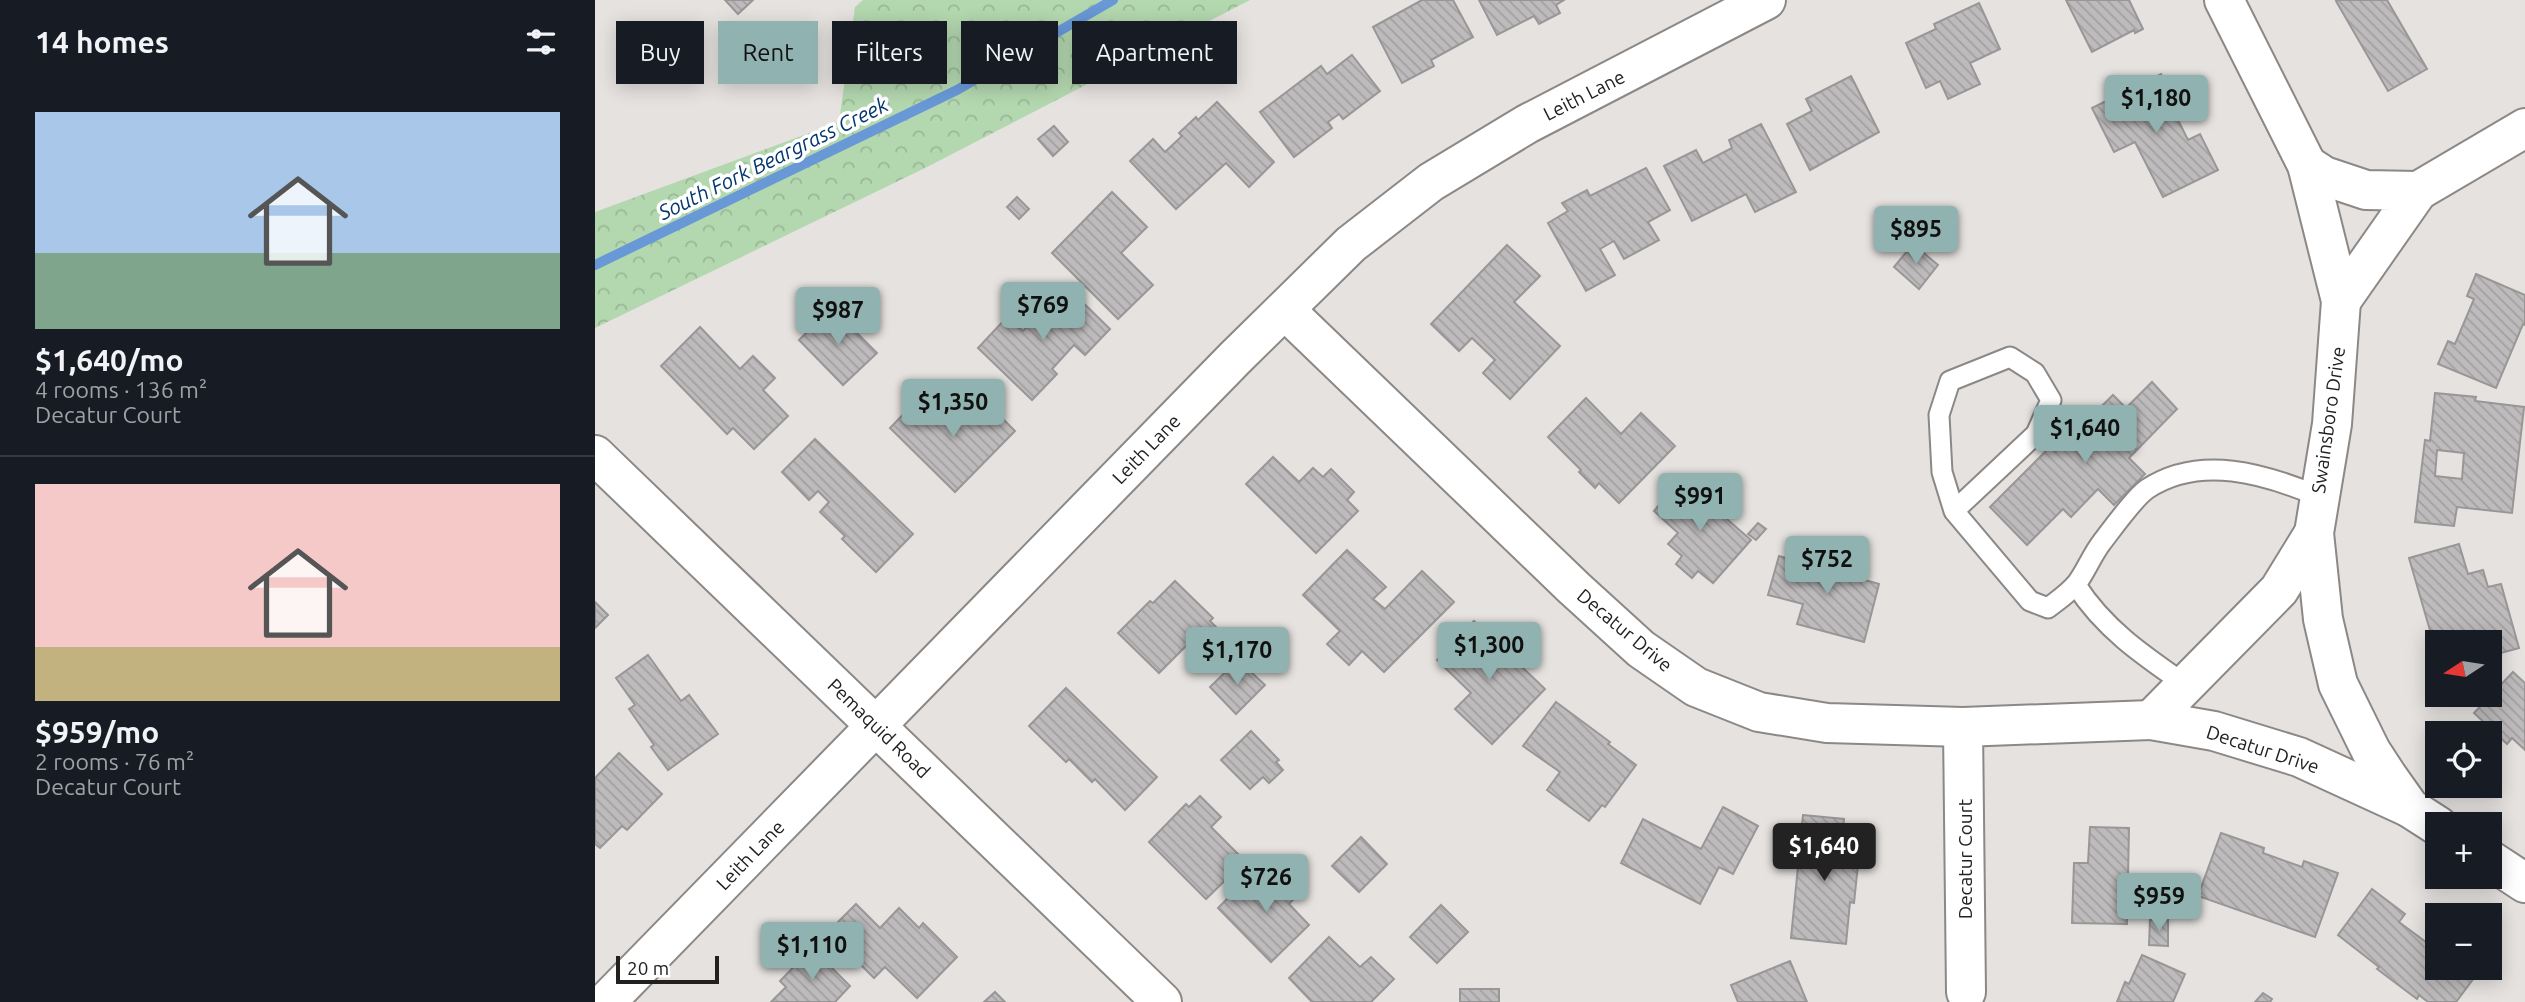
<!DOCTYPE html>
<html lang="en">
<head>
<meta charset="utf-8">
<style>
	:root { --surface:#171b24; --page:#20242c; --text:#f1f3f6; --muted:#9ea1a6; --line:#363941; --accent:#90b3b1 }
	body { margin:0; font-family:Ubuntu,sans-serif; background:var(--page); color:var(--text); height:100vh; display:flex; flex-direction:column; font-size:26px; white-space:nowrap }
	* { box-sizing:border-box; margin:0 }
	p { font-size:23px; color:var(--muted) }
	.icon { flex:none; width:38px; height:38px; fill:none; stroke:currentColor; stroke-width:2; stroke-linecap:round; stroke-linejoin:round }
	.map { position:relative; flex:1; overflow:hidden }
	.details { display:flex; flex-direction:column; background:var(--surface); width:595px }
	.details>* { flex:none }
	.banner { position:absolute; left:21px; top:21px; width:665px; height:63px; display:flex; gap:14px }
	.needle { width:46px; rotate:258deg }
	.fabs { position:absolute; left:1830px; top:630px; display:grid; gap:14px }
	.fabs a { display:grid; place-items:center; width:77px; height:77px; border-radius:0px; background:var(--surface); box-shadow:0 4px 18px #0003; font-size:35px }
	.scale { position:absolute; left:21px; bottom:18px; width:103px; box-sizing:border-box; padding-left:7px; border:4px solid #222120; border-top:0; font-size:19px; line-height:24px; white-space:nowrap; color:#222120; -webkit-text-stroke:5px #fff; paint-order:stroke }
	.price { position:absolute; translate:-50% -60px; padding:0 16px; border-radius:7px; background:var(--accent); color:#111; font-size:23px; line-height:46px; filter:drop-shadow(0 2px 4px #0008) }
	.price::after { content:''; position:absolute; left:50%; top:42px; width:21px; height:16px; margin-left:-10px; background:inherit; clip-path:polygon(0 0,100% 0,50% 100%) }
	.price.selected { background:#222; color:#fff }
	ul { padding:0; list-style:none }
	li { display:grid; align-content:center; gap:14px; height:371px; padding:0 35px }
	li+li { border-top:2px solid var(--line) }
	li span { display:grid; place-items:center; height:217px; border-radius:0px; color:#555 }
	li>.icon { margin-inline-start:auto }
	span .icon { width:126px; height:126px; fill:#fffc; stroke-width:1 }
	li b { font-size:30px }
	h2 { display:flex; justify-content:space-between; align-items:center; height:84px; padding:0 35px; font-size:30px }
	.pill { padding:0 24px; border-radius:0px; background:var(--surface); box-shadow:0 4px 18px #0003; font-size:24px; line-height:63px }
	.pill.selected { background:var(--accent); color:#111 }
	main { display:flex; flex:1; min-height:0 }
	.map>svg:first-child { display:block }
</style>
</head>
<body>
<main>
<section class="details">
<h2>14 homes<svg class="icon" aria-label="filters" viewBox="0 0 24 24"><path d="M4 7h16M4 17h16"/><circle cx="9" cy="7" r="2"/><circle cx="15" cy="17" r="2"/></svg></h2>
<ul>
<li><span style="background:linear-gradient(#a9c7e8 65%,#7fa58c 0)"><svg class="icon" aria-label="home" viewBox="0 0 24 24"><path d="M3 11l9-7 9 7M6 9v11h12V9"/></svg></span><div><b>$1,640/mo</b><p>4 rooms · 136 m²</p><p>Decatur Court</p></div></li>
<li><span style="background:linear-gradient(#f6c9c9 75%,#c2b280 0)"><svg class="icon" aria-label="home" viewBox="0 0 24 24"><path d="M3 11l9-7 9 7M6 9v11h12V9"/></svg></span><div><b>$959/mo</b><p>2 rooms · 76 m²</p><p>Decatur Court</p></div></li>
</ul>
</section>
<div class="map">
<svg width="1930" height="1002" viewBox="0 0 1930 1002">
	<defs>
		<pattern id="forest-crowns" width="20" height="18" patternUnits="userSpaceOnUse" patternTransform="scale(1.75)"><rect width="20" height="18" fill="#b3d7af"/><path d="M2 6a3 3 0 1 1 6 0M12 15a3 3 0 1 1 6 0" fill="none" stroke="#9ab896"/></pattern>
		<pattern id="building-back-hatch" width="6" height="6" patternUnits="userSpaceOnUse" patternTransform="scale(1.75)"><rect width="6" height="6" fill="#bebbbd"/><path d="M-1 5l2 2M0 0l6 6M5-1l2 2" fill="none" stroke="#a3a0a2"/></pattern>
	</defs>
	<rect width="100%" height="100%" fill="#e5e2df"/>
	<polygon fill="url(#forest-crowns)" points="268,0 655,0 330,168 0,328 0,212 244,122 260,7"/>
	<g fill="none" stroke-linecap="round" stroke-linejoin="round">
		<polyline stroke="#6898d6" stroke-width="10" points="0,265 362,90 518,0"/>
	</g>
	<g fill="url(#building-back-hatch)" stroke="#999698" stroke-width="2" fill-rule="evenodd">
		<polygon points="130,0 158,0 143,14"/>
		<polygon points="827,0 858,0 878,37 836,60 839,66 807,83 778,27"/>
		<polygon points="884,0 969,0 961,5 965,13 944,24 939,16 902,35"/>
		<polygon points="1471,0 1534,0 1548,29 1540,33 1539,30 1497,52"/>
		<polygon points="1744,0 1792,0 1832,69 1793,91 1741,1"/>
		<polygon points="1384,3 1405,49 1375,63 1385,84 1353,99 1345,81 1331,88 1311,43 1341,29 1339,24"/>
		<polygon points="757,55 785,91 748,119 744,114 733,122 737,128 699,157 665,112 726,66 732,74"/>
		<polygon points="1566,74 1582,106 1577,108 1593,140 1605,134 1623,170 1568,197 1540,142 1519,152 1497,108"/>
		<polygon points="1256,76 1284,132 1215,170 1192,124 1217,111 1211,99"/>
		<polygon points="622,102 679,162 654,187 631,163 581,209 535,161 558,139 570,152 587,136 584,133 601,117 603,120"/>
		<polygon points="1166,124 1201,192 1160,212 1151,194 1097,221 1069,166 1101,150 1108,163 1137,148 1134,140"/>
		<polygon points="459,126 473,142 458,156 443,139"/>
		<polygon points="1051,168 1075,210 1053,222 1064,240 1029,259 1019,241 1005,249 1020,275 991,291 953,223 973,211 967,203 992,190 995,196"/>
		<polygon points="517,192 552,227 526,253 558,285 523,319 457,253"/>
		<polygon points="422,197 434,209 424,219 412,207"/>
		<polygon points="1318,244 1343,265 1324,289 1299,267"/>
		<polygon points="912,245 945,276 919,302 965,346 915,399 888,373 900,360 877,338 864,351 836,324"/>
		<polygon points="1881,274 1930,295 1930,325 1928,324 1901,388 1843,364 1853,341 1860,344 1879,299 1872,296"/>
		<polygon points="471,286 515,329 490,355 479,345 457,369 462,374 437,400 383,348 413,316 428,331"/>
		<polygon points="237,308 282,353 248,385 204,340"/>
		<polygon points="105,327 145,369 158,356 180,378 168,390 193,416 159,449 138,428 132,434 66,366"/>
		<polygon points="1557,382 1582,409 1534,458 1550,474 1519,505 1503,489 1476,517 1468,509 1432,545 1395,507 1455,447 1460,452 1518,395 1531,408"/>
		<path d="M1840,393L1881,397L1880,401L1929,407L1917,513L1862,507L1859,526L1820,522L1830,440L1835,441ZM1842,450L1869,453L1867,479L1840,476Z"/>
		<polygon points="383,394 420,431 360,492 295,428 325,397 353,425"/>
		<polygon points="991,398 1026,434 1046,413 1080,446 1024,503 1004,483 1000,488 984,472 986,470 953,437"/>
		<polygon points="220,439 318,534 281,572 247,539 250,536 225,512 234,502 223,491 214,500 187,472"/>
		<polygon points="678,457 704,482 718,468 728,477 736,469 759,492 752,500 763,511 721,553 651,484"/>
		<polygon points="1086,479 1156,540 1118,583 1103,571 1097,578 1081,564 1087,556 1073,544 1083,533 1059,511"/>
		<polygon points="1163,523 1171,529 1161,540 1153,534"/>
		<polygon points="1864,544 1873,574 1888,570 1893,587 1906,584 1924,648 1895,656 1895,642 1843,642 1843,658 1814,558"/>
		<polygon points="752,550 791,587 778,599 790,609 827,571 859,602 789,672 767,651 754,665 732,644 745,631 708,595"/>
		<polygon points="1184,556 1241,572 1244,559 1267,565 1263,578 1284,584 1269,642 1202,624 1208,604 1173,595"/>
		<polygon points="580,581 618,618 615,621 626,632 603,656 592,645 564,673 523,633 555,601 558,603"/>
		<polygon points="0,602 13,615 0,628"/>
		<polygon points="879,621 950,689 897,744 860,709 876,693 842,660"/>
		<polygon points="53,655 86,701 94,695 123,734 73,770 56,747 59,745 34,709 40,705 21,678"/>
		<polygon points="643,660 670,685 641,714 615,687"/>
		<polygon points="1918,672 1930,683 1930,750 1917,738 1912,744 1879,713"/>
		<polygon points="471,688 562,777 530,810 500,779 497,782 474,759 471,762 434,726"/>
		<polygon points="961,702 1015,742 1013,744 1041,765 1010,807 1007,805 994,821 952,790 965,772 928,746"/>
		<polygon points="656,731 684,760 681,762 688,770 674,783 668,777 655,789 626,760"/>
		<polygon points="24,753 67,794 32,830 27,826 5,848 0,844 0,778"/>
		<polygon points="605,796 626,817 616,827 650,861 611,899 554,842 591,804 594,807"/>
		<polygon points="1128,807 1163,826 1138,874 1124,867 1105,904 1026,863 1048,819 1106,849"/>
		<polygon points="1208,815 1249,819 1245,853 1264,855 1259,903 1255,902 1251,944 1196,938"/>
		<polygon points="1495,827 1534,828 1532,924 1477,923 1479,863 1493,863"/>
		<polygon points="1626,833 1669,848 1668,853 1707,867 1709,861 1743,873 1720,937 1603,896"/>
		<polygon points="766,837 792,864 764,892 737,866"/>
		<polygon points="660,871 675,886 688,873 706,891 694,904 714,925 676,962 623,908"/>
		<polygon points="1777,889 1810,914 1804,922 1843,951 1843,968 1865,968 1879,978 1861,1002 1833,1002 1824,995 1822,999 1782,969 1784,967 1743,935"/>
		<polygon points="261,904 285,928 304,908 324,928 328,923 362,957 322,998 290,967 279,978 233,932"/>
		<polygon points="846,905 873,932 842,963 815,937"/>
		<polygon points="1555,920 1573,920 1573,946 1554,945"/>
		<polygon points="734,937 765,967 776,957 799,979 776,1002 717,1002 694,978"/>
		<polygon points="217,948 255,986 240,1002 176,1002 191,987 185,981"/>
		<polygon points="1547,955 1590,974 1578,1002 1522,1002 1530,982 1534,984"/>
		<polygon points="1195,961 1212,1002 1143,1002 1136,985"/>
		<rect x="865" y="989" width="39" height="13"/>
		<polygon points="400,992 410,1002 389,1002"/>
		<polygon points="1668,993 1677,999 1675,1002 1660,1002"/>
	</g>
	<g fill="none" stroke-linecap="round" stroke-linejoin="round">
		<g stroke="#8b8886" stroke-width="23">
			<g id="service">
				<path d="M1359,511L1347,472L1344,415L1355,381L1415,357L1440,373L1456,400L1441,434L1359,511L1435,601L1453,608C1462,601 1474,593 1482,583C1491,571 1497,555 1507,542C1517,529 1540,497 1552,489C1605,454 1670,474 1723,496"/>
				<path d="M1481,585C1509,629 1549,656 1591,685"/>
			</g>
		</g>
		<g stroke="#8b8886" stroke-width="42">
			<g id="minor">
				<polyline points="1629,0 1712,165 1746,301 1737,424 1719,533 1728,619 1743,684 1776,751 1793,777 1815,808 1843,826"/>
				<polyline points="1712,165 1729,176 1771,190 1823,191 1746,301"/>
				<polyline points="1823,191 1930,128"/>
				<polyline points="690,310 979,588 1046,649 1101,687 1164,712 1232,723 1368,727 1556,720"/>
				<polyline points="0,455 567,1002"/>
				<polyline points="1719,533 1684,590 1556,720 1619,731 1704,757 1813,807"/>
				<polyline points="1368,727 1371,992"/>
				<polyline points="1895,860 1930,883"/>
				<polyline points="11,1002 640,358 756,244 836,182 932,124 1171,0"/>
			</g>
		</g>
		<use href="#service" stroke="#fff" stroke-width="19"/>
		<use href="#minor" stroke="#fff" stroke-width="38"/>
	</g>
	<g text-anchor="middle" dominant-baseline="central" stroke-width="7" stroke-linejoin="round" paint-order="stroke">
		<g font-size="19" fill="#222120" stroke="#fff">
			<text transform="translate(989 95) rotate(-27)">Leith Lane</text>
			<text transform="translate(1733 420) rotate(-82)">Swainsboro Drive</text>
			<text transform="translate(551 449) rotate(-46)">Leith Lane</text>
			<text transform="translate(1030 630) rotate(40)">Decatur Drive</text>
			<text transform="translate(284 728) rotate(44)">Pemaquid Road</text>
			<text transform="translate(1668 749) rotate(18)">Decatur Drive</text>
			<text transform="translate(155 855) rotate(-46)">Leith Lane</text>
			<text transform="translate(1370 859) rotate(-90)">Decatur Court</text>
		</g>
		<g font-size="21" font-style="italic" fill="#05376f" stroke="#fff">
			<text transform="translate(178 158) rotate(-26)">South Fork Beargrass Creek</text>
		</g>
	</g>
</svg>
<div class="fabs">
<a><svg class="needle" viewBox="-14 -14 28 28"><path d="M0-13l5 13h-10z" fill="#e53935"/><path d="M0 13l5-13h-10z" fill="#9ea1a6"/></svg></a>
<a><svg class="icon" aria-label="locate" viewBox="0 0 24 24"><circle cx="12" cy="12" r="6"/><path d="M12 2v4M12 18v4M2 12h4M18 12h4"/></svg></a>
<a>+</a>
<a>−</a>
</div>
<div class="scale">20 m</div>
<b class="price" style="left:1561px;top:135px">$1,180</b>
<b class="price" style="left:1321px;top:266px">$895</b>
<b class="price" style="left:448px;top:342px">$769</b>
<b class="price" style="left:243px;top:347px">$987</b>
<b class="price" style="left:358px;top:439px">$1,350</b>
<b class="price" style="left:1490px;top:465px">$1,640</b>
<b class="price" style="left:1105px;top:533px">$991</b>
<b class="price" style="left:1232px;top:596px">$752</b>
<b class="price" style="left:894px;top:682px">$1,300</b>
<b class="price" style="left:642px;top:687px">$1,170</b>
<b class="price selected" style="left:1229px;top:883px">$1,640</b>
<b class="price" style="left:671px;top:914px">$726</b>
<b class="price" style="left:1564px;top:933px">$959</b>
<b class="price" style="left:217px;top:982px">$1,110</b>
<div class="banner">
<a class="pill">Buy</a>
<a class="pill selected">Rent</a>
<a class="pill">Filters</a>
<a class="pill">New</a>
<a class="pill">Apartment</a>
</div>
</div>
</main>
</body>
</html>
